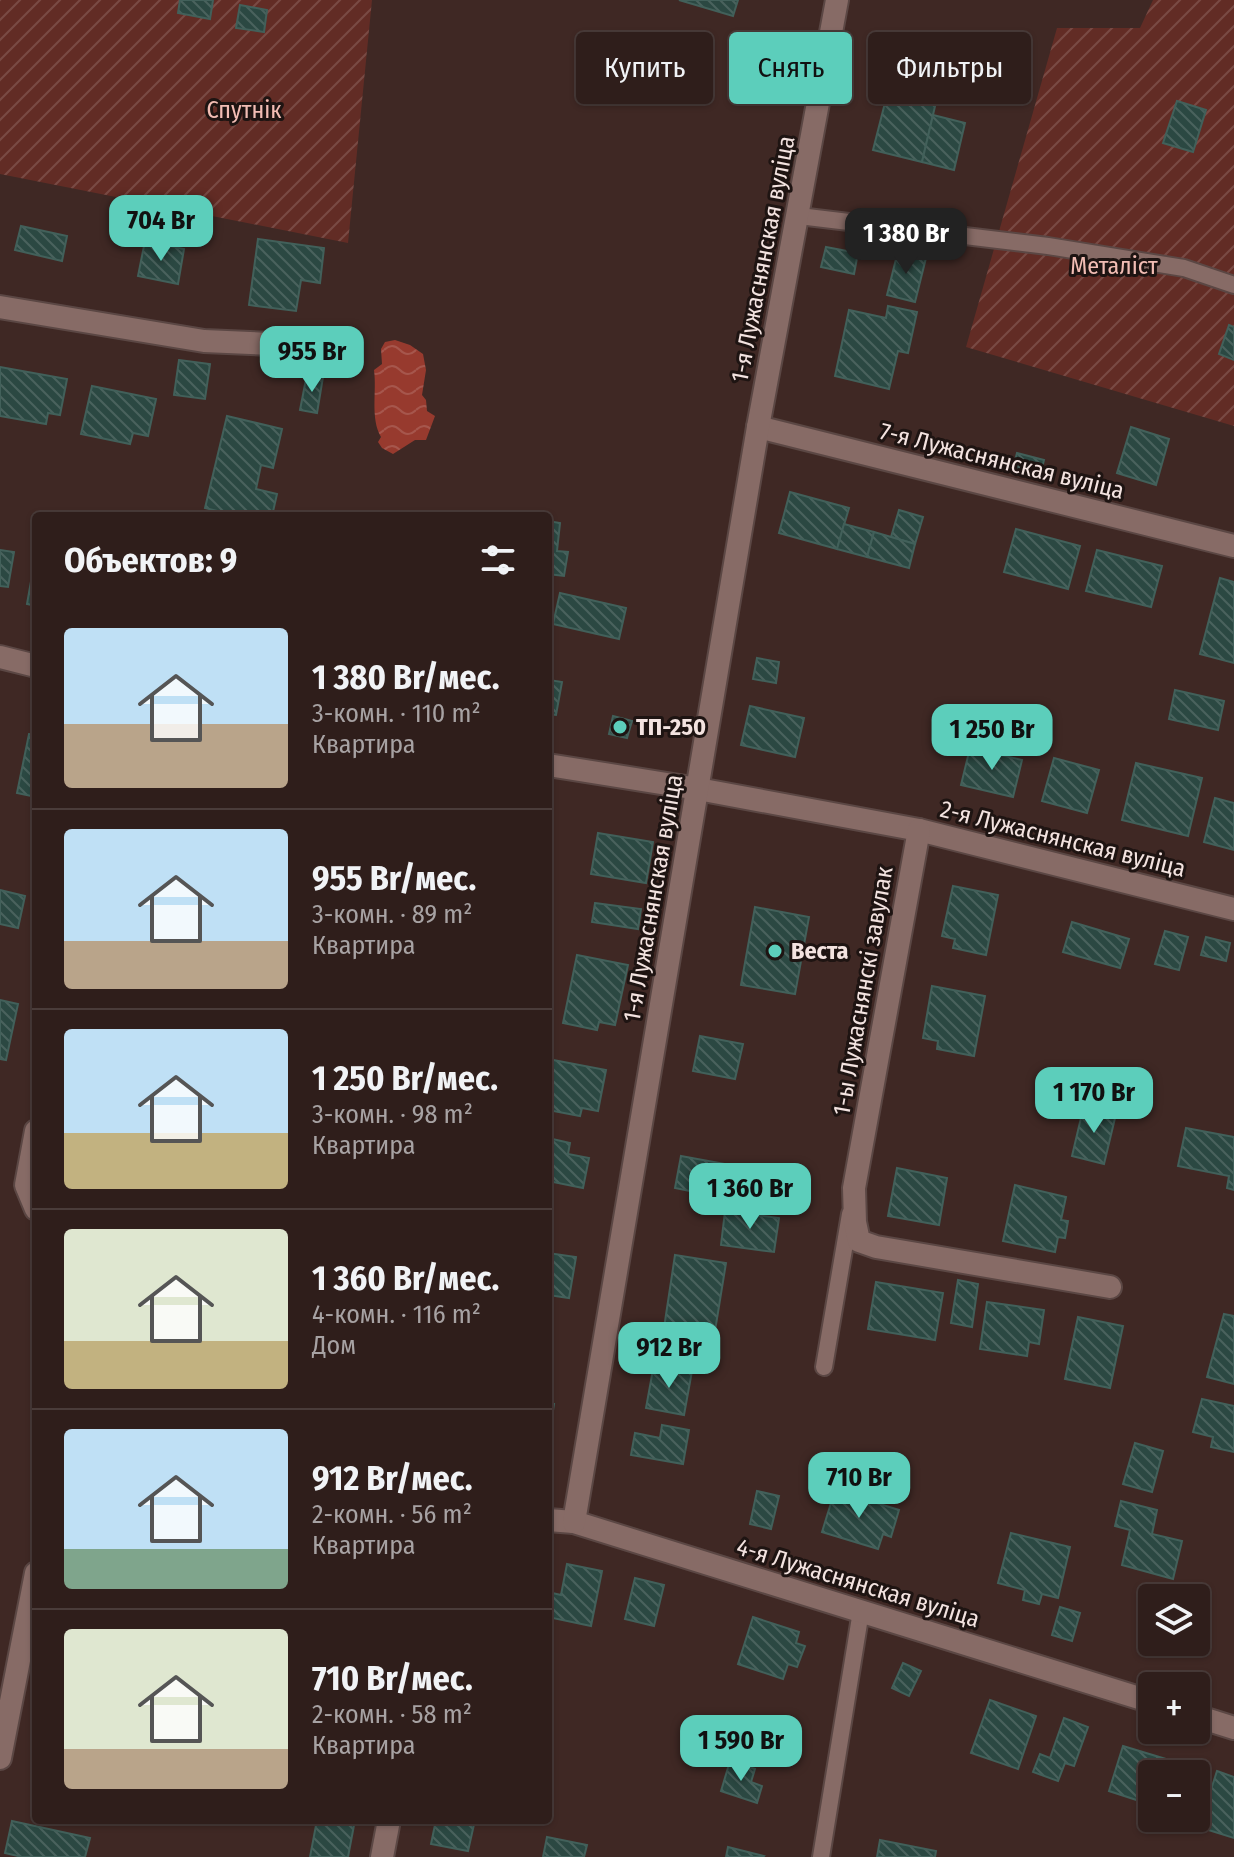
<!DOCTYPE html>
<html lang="ru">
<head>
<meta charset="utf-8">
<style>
	:root { --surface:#2f1e1b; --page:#3b2b28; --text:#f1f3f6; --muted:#a7a2a3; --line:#4a3c3a; --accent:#5ccebb }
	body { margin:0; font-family:"Fira Sans Condensed",sans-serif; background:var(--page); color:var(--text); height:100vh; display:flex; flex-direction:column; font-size:30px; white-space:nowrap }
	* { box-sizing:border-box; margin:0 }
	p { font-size:26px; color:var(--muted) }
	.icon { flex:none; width:44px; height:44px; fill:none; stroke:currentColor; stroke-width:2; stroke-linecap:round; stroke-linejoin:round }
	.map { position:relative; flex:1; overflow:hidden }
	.side { position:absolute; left:32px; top:512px; width:520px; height:1312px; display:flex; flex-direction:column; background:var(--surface); border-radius:8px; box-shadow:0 2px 6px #0004,0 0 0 2px var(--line) }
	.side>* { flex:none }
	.guide { position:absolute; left:576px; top:32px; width:538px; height:72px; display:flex; gap:16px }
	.fabs { position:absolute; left:1138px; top:1584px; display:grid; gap:16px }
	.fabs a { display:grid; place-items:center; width:72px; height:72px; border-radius:8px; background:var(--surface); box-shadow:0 2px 6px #0004,0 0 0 2px var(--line); font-size:40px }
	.price { position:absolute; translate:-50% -68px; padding:0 18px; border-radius:16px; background:var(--accent); color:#111; font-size:26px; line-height:52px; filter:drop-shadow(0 2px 4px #0008) }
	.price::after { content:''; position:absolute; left:50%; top:48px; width:24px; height:18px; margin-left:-12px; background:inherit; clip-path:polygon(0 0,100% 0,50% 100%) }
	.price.on { background:#222; color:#fff }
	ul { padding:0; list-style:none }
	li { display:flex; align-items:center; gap:24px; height:200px; padding:0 32px }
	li+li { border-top:2px solid var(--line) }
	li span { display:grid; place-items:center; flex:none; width:224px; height:160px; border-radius:8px; color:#555 }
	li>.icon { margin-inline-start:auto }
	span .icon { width:96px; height:96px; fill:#fffc; stroke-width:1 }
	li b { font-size:34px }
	h2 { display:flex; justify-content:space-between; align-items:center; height:96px; padding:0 32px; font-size:34px }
	.tag { padding:0 28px; border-radius:8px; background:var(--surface); box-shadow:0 2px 6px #0004,0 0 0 2px var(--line); font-size:28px; line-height:72px }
	.tag.on { background:var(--accent); color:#111 }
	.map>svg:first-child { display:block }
</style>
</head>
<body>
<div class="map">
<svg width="1234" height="1857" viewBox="0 0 1234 1857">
	<defs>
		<pattern id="garden-furrows" width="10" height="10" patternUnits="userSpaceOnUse" patternTransform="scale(2)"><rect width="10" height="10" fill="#622c25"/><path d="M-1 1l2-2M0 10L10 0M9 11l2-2" fill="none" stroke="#794a44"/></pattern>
		<pattern id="water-waves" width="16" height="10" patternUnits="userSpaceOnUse" patternTransform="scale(2)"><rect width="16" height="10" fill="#973a2e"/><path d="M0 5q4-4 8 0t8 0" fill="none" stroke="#a6564c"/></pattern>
		<pattern id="building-back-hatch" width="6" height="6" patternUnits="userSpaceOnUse" patternTransform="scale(2)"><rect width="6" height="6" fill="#2b4842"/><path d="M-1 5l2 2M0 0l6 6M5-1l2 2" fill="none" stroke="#4a625d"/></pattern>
	</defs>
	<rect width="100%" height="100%" fill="#3f2824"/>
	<g fill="url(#garden-furrows)">
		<polygon points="0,0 372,0 348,243 0,174"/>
		<polygon points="1153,0 1234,0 1234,426 966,347 1057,28 1140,28"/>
	</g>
	<path fill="url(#water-waves)" d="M395,340L410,345L423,354L426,370L422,395L426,400L427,411L435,416L426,440H415L393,454L382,448L378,442L381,437C370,418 377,392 374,370L382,364L381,349L385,342Z"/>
	<g fill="url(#building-back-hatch)" stroke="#42605a" stroke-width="2">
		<polygon points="180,0 213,0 210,19 178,13"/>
		<polygon points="679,0 738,0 733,16"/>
		<polygon points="240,5 267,10 264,32 236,28"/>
		<polygon points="888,91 936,102 922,162 873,150"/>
		<polygon points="1177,101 1206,110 1193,152 1163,143"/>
		<polygon points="933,115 965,123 954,170 922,162"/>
		<polygon points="21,226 67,236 62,261 15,250"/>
		<polygon points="258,239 324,248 320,283 301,280 296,311 249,305"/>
		<polygon points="145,241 184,249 178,284 138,276"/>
		<polygon points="826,247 858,253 854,274 821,267"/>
		<polygon points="898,251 926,258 915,302 887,295"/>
		<polygon points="888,306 917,312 908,353 898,351 889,389 835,376 849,310 886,318"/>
		<polygon points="1229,325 1234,327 1234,360 1219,354"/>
		<polygon points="179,360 210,364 205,399 174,395"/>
		<polygon points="0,367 67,379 60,415 48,413 46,424 0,416"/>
		<polygon points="307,374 323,377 317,413 300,410"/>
		<polygon points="92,386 156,399 148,436 133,433 130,444 81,434"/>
		<polygon points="227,416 282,429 273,468 261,465 256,489 277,494 272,516 238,516 205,508"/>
		<polygon points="1131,427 1169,439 1156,485 1117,473"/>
		<polygon points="1017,453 1044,460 1040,476 1013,468"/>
		<polygon points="790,492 849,508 837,549 779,533"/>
		<polygon points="899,510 923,517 915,544 891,537"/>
		<polygon points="548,521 560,523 557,551 568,552 564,576 548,574"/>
		<polygon points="844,524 874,532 867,557 837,549"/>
		<polygon points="1016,529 1080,546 1068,589 1004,572"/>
		<polygon points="874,532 915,544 909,568 867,557"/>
		<polygon points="0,550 14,552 8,587 0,586"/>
		<polygon points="1097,550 1162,566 1151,607 1086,591"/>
		<polygon points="36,553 36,606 27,604"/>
		<polygon points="1220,578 1234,582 1234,663 1200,654"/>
		<polygon points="560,593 626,608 619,639 553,624"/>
		<polygon points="757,658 779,662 776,683 753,679"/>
		<polygon points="548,662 552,662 549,680 562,682 556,715 548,714"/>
		<polygon points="1175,690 1224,701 1218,730 1169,719"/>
		<polygon points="750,706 804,718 795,757 741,745"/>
		<polygon points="613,716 632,721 627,738 609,734"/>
		<polygon points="29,734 36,735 36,797 17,793"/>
		<polygon points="970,748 1022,760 1013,797 961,785"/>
		<polygon points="1054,758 1099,770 1087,813 1042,801"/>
		<polygon points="1136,763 1202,778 1188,836 1122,820"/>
		<polygon points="1215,798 1234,803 1234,850 1204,842"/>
		<polygon points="598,833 653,842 646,883 591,874"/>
		<polygon points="953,886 998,895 986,955 953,948 955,939 942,936"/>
		<polygon points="0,890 25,896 18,928 0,924"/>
		<polygon points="595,903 641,909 638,929 592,922"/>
		<polygon points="755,907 809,917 795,994 741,985"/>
		<polygon points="1072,922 1129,939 1120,968 1063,952"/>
		<polygon points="1165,931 1188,937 1179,970 1155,964"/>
		<polygon points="1206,937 1230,943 1226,961 1201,955"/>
		<polygon points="577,955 628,965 615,1025 599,1022 597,1030 563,1023"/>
		<polygon points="932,986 985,996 974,1056 937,1049 938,1041 923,1038"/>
		<polygon points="0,1000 18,1004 6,1060 0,1059"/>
		<polygon points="700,1036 743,1044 735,1079 693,1071"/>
		<polygon points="548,1059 606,1070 598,1111 582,1108 580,1116 548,1110"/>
		<polygon points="1084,1105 1116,1114 1104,1164 1072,1156"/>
		<polygon points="1186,1128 1234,1137 1234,1190 1227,1188 1229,1176 1178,1166"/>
		<polygon points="548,1138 570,1143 568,1154 589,1158 583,1188 548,1181"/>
		<polygon points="681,1156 736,1166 729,1199 675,1188"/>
		<polygon points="897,1168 947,1178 939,1225 888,1216"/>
		<polygon points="1015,1185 1066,1197 1061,1220 1068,1221 1065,1238 1058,1237 1055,1252 1003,1241"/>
		<polygon points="725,1211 779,1218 774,1252 721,1245"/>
		<polygon points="548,1253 576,1257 569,1298 548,1295"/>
		<polygon points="675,1255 726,1263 714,1337 664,1328"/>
		<polygon points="958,1280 978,1284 972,1327 951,1323"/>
		<polygon points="876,1282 943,1293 935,1340 868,1329"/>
		<polygon points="987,1302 1044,1310 1039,1344 1029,1342 1027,1356 980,1349"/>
		<polygon points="1224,1314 1234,1316 1234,1384 1207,1377"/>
		<polygon points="1078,1317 1123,1326 1110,1388 1065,1379"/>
		<polygon points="654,1364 692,1371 684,1415 646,1408"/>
		<polygon points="1202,1399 1234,1406 1234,1452 1211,1447 1213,1437 1193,1432"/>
		<polygon points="548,1404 554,1404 548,1444"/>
		<polygon points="662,1425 689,1430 683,1464 631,1455 635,1433 660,1438"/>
		<polygon points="1135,1443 1163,1451 1152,1492 1123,1484"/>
		<polygon points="835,1490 899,1510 891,1537 883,1534 878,1549 822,1532"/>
		<polygon points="757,1491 779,1496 771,1529 750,1524"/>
		<polygon points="1121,1501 1157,1510 1152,1534 1182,1541 1173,1579 1122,1565 1130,1530 1115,1526"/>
		<polygon points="1011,1533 1070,1547 1058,1598 1042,1594 1039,1604 1023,1600 1025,1590 998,1583"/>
		<polygon points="567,1564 602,1571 591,1626 548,1617 548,1592 561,1595"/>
		<polygon points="635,1578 664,1585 654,1626 625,1619"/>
		<polygon points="1060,1607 1080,1613 1072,1641 1052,1635"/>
		<polygon points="753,1617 799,1632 796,1643 805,1646 797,1667 788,1664 783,1679 738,1664"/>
		<polygon points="903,1663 921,1671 909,1696 892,1688"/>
		<polygon points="990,1700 1036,1716 1018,1769 971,1753"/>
		<polygon points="1064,1718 1088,1727 1074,1766 1065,1763 1058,1781 1033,1772 1040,1754 1050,1758"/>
		<polygon points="1123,1746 1179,1763 1175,1774 1152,1774 1152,1805 1109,1791"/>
		<polygon points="730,1761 755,1769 751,1782 762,1786 757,1803 721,1791"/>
		<polygon points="1217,1771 1234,1777 1234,1838 1199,1827"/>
		<polygon points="317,1820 355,1820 348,1857 310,1857"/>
		<polygon points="436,1820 475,1820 468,1851 431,1844"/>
		<polygon points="12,1821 90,1838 85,1857 22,1857 5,1853"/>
		<polygon points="547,1837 587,1845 584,1857 543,1857"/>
		<polygon points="880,1840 936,1851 935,1857 877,1857"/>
		<polygon points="728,1847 764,1856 763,1857 726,1857"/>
	</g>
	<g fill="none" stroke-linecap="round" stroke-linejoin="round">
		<g stroke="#5b4744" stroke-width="20">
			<g id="service">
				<polyline points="799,216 1048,246 1184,268 1234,285"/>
				<polyline points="824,1367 850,1214"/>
				<polyline points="821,1857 861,1611"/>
			</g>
		</g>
		<g stroke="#5b4744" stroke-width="26">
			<g id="minor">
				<polyline points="0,307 204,341 293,345"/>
				<polyline points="758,427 1234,546"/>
				<polyline points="0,657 36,666"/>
				<polyline points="548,765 698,789 919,830 1234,909"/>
				<polyline points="919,830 854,1188 855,1222 859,1241 876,1247 1110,1287"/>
				<polyline points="36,1131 26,1185 36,1209"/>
				<polyline points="548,1520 574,1522 1152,1702"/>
				<polyline points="574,1522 758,427 837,0"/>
				<polyline points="1196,1716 1234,1728"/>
				<polyline points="0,1758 36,1573"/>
				<polyline points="382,1857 389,1820"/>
			</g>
		</g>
		<use href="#service" stroke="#876b66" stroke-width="16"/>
		<use href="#minor" stroke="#876b66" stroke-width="22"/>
	</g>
	<g fill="#5ccebb" stroke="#1e1412" stroke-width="3">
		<circle cx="620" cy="727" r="8"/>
		<circle cx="775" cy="951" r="8"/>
	</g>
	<g text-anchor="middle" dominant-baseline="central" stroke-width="6" stroke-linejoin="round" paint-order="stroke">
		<g font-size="24" fill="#f2bdb4" stroke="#1e1412">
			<text x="244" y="110">Спутнік</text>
			<text x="1114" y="266">Металіст</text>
		</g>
		<g font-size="24" fill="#f3e3e0" stroke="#1e1412">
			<text transform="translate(763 259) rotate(-79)">1-я Лужаснянская вуліца</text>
			<text transform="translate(1002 461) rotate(14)">7-я Лужаснянская вуліца</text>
			<text transform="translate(1063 839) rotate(14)">2-я Лужаснянская вуліца</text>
			<text transform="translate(653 898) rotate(-80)">1-я Лужаснянская вуліца</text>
			<text transform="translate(863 991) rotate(-80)">1-ы Лужаснянскі завулак</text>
			<text transform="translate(858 1583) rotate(17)">4-я Лужаснянская вуліца</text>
		</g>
		<g font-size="24" font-weight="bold" fill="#f3e3e0" stroke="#1e1412" text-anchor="start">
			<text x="636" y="727">ТП-250</text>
			<text x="791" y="951">Веста</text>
		</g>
	</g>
</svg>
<div class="fabs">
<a><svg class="icon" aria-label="layers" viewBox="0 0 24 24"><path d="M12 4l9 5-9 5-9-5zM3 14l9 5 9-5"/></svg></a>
<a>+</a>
<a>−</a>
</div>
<b class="price" style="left:161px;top:263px">704 Br</b>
<b class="price on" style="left:906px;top:276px">1 380 Br</b>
<b class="price" style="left:312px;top:394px">955 Br</b>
<b class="price" style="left:992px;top:772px">1 250 Br</b>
<b class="price" style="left:1094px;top:1135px">1 170 Br</b>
<b class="price" style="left:750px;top:1231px">1 360 Br</b>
<b class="price" style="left:669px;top:1390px">912 Br</b>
<b class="price" style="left:859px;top:1520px">710 Br</b>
<b class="price" style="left:741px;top:1783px">1 590 Br</b>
<div class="guide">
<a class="tag">Купить</a>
<a class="tag on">Снять</a>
<a class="tag">Фильтры</a>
</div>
<section class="side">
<h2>Объектов: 9<svg class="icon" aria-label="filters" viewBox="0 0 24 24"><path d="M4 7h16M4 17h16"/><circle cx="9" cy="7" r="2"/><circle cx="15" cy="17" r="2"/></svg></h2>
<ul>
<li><span style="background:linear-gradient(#bfe0f5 60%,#b9a48a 0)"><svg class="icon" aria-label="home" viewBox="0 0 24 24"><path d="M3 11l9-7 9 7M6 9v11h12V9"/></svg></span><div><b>1 380 Br/мес.</b><p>3-комн. · 110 m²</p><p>Квартира</p></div></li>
<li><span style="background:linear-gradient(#bfe0f5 70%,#b9a48a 0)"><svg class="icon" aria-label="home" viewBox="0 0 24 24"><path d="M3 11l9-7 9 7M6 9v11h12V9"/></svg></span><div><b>955 Br/мес.</b><p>3-комн. · 89 m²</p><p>Квартира</p></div></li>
<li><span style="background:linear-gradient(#bfe0f5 65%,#c2b280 0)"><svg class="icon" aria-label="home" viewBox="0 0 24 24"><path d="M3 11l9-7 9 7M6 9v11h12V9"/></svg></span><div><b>1 250 Br/мес.</b><p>3-комн. · 98 m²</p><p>Квартира</p></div></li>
<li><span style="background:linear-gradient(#dfe7d0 70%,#c2b280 0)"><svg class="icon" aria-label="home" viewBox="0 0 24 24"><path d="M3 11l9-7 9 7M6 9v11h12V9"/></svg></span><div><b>1 360 Br/мес.</b><p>4-комн. · 116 m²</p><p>Дом</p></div></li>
<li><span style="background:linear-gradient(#bfe0f5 75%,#7fa58c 0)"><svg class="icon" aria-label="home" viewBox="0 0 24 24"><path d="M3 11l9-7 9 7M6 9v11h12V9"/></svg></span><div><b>912 Br/мес.</b><p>2-комн. · 56 m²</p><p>Квартира</p></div></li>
<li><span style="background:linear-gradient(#dfe7d0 75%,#b9a48a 0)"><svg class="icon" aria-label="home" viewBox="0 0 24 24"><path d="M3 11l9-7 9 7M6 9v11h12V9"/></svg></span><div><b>710 Br/мес.</b><p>2-комн. · 58 m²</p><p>Квартира</p></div></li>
</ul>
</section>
</div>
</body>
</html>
